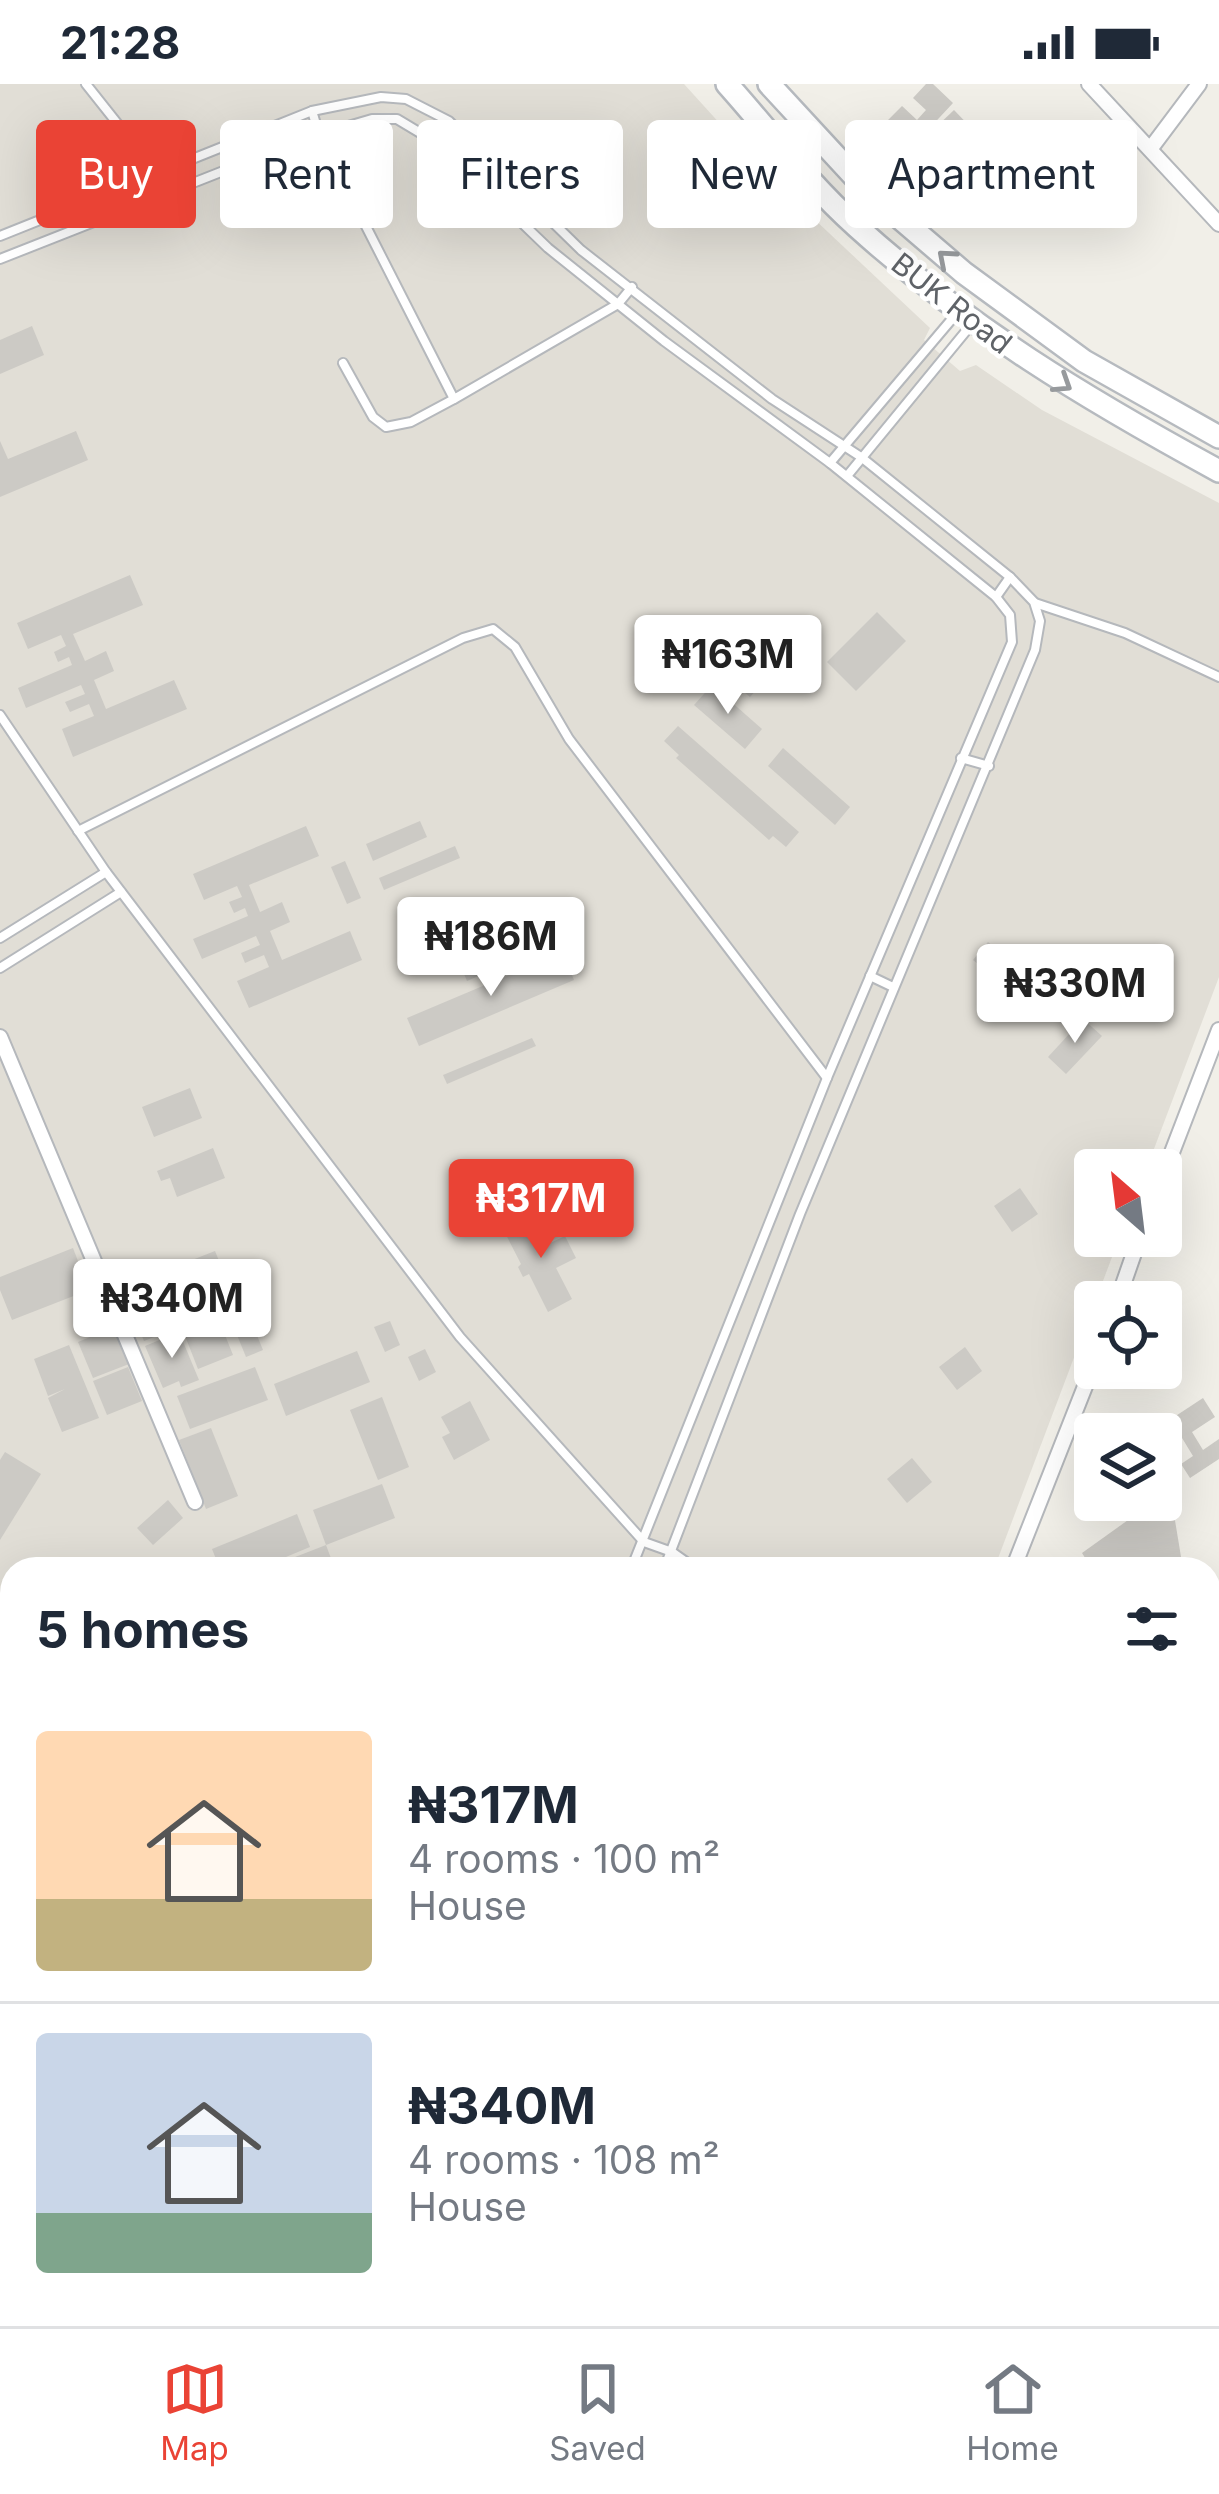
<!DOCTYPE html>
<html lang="en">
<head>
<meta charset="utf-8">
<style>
	:root { --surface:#fff; --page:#f6f6f7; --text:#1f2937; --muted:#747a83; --line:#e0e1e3; --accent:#ea4335 }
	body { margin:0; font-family:Inter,sans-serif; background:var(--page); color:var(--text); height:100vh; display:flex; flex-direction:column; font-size:45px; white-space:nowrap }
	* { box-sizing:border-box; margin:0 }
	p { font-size:39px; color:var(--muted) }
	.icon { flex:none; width:66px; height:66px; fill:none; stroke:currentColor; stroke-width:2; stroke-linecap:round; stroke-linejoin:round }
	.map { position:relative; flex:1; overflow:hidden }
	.details { position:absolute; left:0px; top:1473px; width:1221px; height:771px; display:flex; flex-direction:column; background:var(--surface); border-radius:36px 36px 0 0; box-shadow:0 12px 48px #0002 }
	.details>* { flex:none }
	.top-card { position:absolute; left:36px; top:36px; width:1149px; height:108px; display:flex; gap:24px }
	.needle { width:78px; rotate:332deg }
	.controls { position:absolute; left:1074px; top:1065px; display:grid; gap:24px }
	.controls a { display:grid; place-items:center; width:108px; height:108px; border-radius:12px; background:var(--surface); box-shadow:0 12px 48px #0002; font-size:60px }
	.price { position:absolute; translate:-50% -102px; padding:0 27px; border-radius:12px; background:#fff; color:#222; font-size:39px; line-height:78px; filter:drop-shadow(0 3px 6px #0008) }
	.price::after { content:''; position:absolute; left:50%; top:72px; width:36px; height:27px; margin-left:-18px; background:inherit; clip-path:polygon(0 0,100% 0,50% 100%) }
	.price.selected { background:var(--accent); color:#fff }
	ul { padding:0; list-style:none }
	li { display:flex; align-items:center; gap:36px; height:300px; padding:0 36px }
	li+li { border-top:3px solid var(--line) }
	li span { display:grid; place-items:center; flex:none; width:336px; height:240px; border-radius:12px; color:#555 }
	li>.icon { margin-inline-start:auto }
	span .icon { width:144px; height:144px; fill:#fffc; stroke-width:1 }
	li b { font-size:51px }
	h2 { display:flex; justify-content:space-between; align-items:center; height:144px; padding:0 36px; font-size:51px }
	.chip { padding:0 42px; border-radius:12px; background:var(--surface); box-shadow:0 12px 48px #0002; font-size:42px; line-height:108px }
	.chip.selected { background:var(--accent); color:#fff }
	.status { display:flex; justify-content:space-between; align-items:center; height:84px; padding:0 60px; background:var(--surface); direction:ltr }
	.status svg { height:33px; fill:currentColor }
	.dock { display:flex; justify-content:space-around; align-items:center; height:168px; border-top:3px solid var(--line); background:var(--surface); font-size:33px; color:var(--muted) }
	.dock a { display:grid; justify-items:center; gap:6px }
	.dock .selected { color:var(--accent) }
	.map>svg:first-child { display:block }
</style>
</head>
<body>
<div class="status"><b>21:28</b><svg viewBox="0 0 49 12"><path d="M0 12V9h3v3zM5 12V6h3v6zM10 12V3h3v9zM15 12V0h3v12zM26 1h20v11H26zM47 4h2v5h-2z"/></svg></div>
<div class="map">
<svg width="1219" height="2242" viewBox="0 0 1219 2242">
	<rect width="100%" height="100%" fill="#f1efe8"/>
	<polygon fill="#e1ded6" points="0,0 684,0 762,86 930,244 924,256 960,287 976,281 1042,326 1219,419 1219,893 1146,1086 1095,1086 1095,1152 1120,1152 994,1485 12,1485 12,2232 257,2232 250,2242 0,2242"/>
	<g fill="#cccac5">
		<polygon points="926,0 933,0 953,19 913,62 887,37 902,22 917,36 926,26 913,14"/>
		<polygon points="954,26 1002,76 981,97 933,46"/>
		<polygon points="32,242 44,271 0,290 0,256"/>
		<polygon points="76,347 88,376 0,413 0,357 8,375"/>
		<polygon points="130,491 143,521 73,550 85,577 106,567 114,587 94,596 106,625 174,596 187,625 73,673 62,645 94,632 89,620 70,628 65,618 85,610 81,601 26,624 18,604 72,581 69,573 58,578 54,568 66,562 61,551 28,565 17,539"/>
		<polygon points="877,528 906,557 856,607 827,578"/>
		<polygon points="758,582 769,592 750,613 737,602"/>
		<polygon points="712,601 762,645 745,665 694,621"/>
		<polygon points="678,642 799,748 786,763 773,752 769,756 676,674 679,671 664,657"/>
		<polygon points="783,664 850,723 835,741 768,682"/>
		<polygon points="420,737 427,753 373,777 366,760"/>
		<polygon points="306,742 319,772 249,801 260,828 282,818 290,838 270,847 282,876 350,847 362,876 249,924 237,897 269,883 264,871 245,879 241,869 260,861 256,852 202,875 193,855 248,832 245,824 234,829 229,818 242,813 237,802 204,816 193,790"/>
		<polygon points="455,762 460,774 384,806 379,794"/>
		<polygon points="345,777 361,814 347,820 331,783"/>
		<polygon points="477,846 494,885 467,897 450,857"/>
		<polygon points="988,858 1007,874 993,892 973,876"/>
		<polygon points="563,868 574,896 419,962 407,934"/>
		<polygon points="1083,935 1102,952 1066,990 1048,973"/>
		<polygon points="532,954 536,962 447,1000 443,991"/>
		<polygon points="190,1004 202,1034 154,1053 142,1023"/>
		<polygon points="213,1064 225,1094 177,1113 170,1094 161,1097 157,1087"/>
		<polygon points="1020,1104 1038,1130 1012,1148 994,1122"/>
		<polygon points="527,1130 544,1162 565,1152 576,1174 556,1184 572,1215 548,1228 529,1190 523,1193 518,1183 521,1180 502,1143"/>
		<polygon points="73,1164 89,1206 12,1236 0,1206 0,1193"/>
		<polygon points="215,1167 228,1199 136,1235 123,1203"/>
		<polygon points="238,1205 263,1266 246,1273 221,1212"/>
		<polygon points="211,1216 233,1271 198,1285 176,1229"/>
		<polygon points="162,1234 167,1248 144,1257 138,1243"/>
		<polygon points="390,1237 400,1261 385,1268 374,1243"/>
		<polygon points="114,1243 129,1280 93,1294 78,1258"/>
		<polygon points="179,1248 199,1296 181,1303 179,1297 163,1304 145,1262"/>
		<polygon points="69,1261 99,1334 62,1348 48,1314 65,1305 48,1312 34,1275"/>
		<polygon points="965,1263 982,1287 957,1306 939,1283"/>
		<polygon points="425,1265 436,1288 419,1297 408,1273"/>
		<polygon points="357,1267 370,1298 286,1332 274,1300"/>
		<polygon points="128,1283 142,1317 107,1331 93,1297"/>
		<polygon points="255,1283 268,1316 190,1345 177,1312"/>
		<polygon points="382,1313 409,1383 378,1396 350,1326"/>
		<polygon points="1203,1314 1215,1333 1192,1348 1203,1366 1219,1355 1219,1375 1190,1394 1181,1380 1193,1372 1182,1354 1167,1363 1156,1345"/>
		<polygon points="470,1317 490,1356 454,1376 442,1353 450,1349 441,1333"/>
		<polygon points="211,1344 238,1412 206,1425 179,1356"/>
		<polygon points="5,1368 41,1390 0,1456 0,1376"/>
		<polygon points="912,1374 932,1398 907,1419 887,1395"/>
		<polygon points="382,1400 395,1434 326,1461 313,1426"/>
		<polygon points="1170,1406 1183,1485 1092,1485 1082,1469"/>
		<polygon points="168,1416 183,1434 153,1461 137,1444"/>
		<polygon points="297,1430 310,1463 257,1485 220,1485 212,1465"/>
		<polygon points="326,1461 335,1485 294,1485 290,1475"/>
		<polygon points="12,1652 12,1701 0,1674 0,1658"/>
		<polygon points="1076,2232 1120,2232 1121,2237 1107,2242 1079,2242"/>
	</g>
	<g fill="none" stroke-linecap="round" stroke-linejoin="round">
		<g stroke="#b5b8bc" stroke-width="12">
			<g id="lane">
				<polyline points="86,0 171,107"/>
				<polyline points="312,27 319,50 454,315 618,220 632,203"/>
				<polyline points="0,152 312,27 381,13 406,15 449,37 581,166 772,315 861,373 1010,493 1034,518 1040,537 1035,566 800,1130 664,1485"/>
				<polyline points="0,175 307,54 372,35 397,35 442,62 548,164 664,257 830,379 996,513 1010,531 1012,558 827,994 631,1485"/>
				<polyline points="343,279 373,333 386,343 411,338 454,315"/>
				<polyline points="830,379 957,229"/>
				<polyline points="847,392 971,241"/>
				<polyline points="996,513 1010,493"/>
				<polyline points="1035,519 1125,549 1219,593"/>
				<polyline points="0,631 106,788 460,1253 644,1458 672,1468 696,1485"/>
				<polyline points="961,674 989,682"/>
				<polyline points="78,747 463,554 493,545 515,563 569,655 827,994"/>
				<polyline points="0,854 106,788"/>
				<polyline points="0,884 121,808"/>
				<polyline points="870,892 893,903"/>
				<polyline points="0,1818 12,1842"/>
				<polyline points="0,1871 12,1868"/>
				<polyline points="0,1900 12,1895"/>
				<polyline points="262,2242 265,2232"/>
			</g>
		</g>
		<g stroke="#b5b8bc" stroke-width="18">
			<g id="street">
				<polyline points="1089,0 1219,140"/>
				<polyline points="1151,64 1199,0"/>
				<polyline points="0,953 195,1418"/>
				<polyline points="1161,1097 1219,946"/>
				<polyline points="1117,1218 1140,1152"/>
				<polyline points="1013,1485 1095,1277"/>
				<polyline points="1209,1600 1219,1602"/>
				<polyline points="1209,1996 1219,1996"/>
				<polyline points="704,2242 708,2232"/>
			</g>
		</g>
		<g stroke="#b6babf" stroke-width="26">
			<g id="secondary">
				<path d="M727,0C769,47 809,100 856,142C970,245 1085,314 1219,387"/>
				<polyline points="769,0 866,105 964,189 1084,277 1219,353"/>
			</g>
		</g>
		<use href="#lane" stroke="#fff" stroke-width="8"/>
		<use href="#street" stroke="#fff" stroke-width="14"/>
		<use href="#secondary" stroke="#fff" stroke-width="21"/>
	</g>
	<defs><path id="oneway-chevron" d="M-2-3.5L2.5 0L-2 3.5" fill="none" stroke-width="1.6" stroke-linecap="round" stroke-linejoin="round" transform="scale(3)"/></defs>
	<g stroke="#979a9d">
		<use href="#oneway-chevron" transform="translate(946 174) rotate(-139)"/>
		<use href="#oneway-chevron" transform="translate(1063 300) rotate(33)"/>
	</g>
	<g text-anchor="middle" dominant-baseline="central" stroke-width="9" stroke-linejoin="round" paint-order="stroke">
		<g font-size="30" fill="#5f6368" stroke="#fff">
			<text transform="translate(952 219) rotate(38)">BUK Road</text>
		</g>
	</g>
</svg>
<div class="controls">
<a><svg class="needle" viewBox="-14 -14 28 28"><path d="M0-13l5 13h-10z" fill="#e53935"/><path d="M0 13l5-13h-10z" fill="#747a83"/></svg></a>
<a><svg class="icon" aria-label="locate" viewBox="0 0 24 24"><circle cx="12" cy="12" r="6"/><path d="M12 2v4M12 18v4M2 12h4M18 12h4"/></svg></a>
<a><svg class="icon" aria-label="layers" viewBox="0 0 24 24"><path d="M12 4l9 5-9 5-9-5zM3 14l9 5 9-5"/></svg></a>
</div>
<b class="price" style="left:728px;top:633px">₦163M</b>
<b class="price" style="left:491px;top:915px">₦186M</b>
<b class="price" style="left:1075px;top:962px">₦330M</b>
<b class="price selected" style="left:541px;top:1177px">₦317M</b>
<b class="price" style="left:172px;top:1277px">₦340M</b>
<div class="top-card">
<a class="chip selected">Buy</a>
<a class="chip">Rent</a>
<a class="chip">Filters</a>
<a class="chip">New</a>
<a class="chip">Apartment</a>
</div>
<section class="details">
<h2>5 homes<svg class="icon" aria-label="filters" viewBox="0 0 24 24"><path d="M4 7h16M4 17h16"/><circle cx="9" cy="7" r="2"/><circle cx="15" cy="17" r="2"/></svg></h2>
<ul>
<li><span style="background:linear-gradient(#ffd9b3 70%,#c2b280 0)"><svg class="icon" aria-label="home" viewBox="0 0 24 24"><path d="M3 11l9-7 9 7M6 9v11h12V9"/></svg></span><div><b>₦317M</b><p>4 rooms · 100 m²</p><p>House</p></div></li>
<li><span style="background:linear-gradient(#c9d6e8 75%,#7fa58c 0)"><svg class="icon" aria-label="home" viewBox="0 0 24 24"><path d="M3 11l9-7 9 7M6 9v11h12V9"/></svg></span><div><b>₦340M</b><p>4 rooms · 108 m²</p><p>House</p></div></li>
</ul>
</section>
</div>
<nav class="dock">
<a class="selected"><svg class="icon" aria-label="map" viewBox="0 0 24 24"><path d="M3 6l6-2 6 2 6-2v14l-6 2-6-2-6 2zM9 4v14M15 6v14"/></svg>Map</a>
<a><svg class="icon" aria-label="saved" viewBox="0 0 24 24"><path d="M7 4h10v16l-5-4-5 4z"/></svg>Saved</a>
<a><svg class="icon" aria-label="home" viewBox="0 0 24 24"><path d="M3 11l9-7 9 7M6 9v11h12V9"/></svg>Home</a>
</nav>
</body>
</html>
